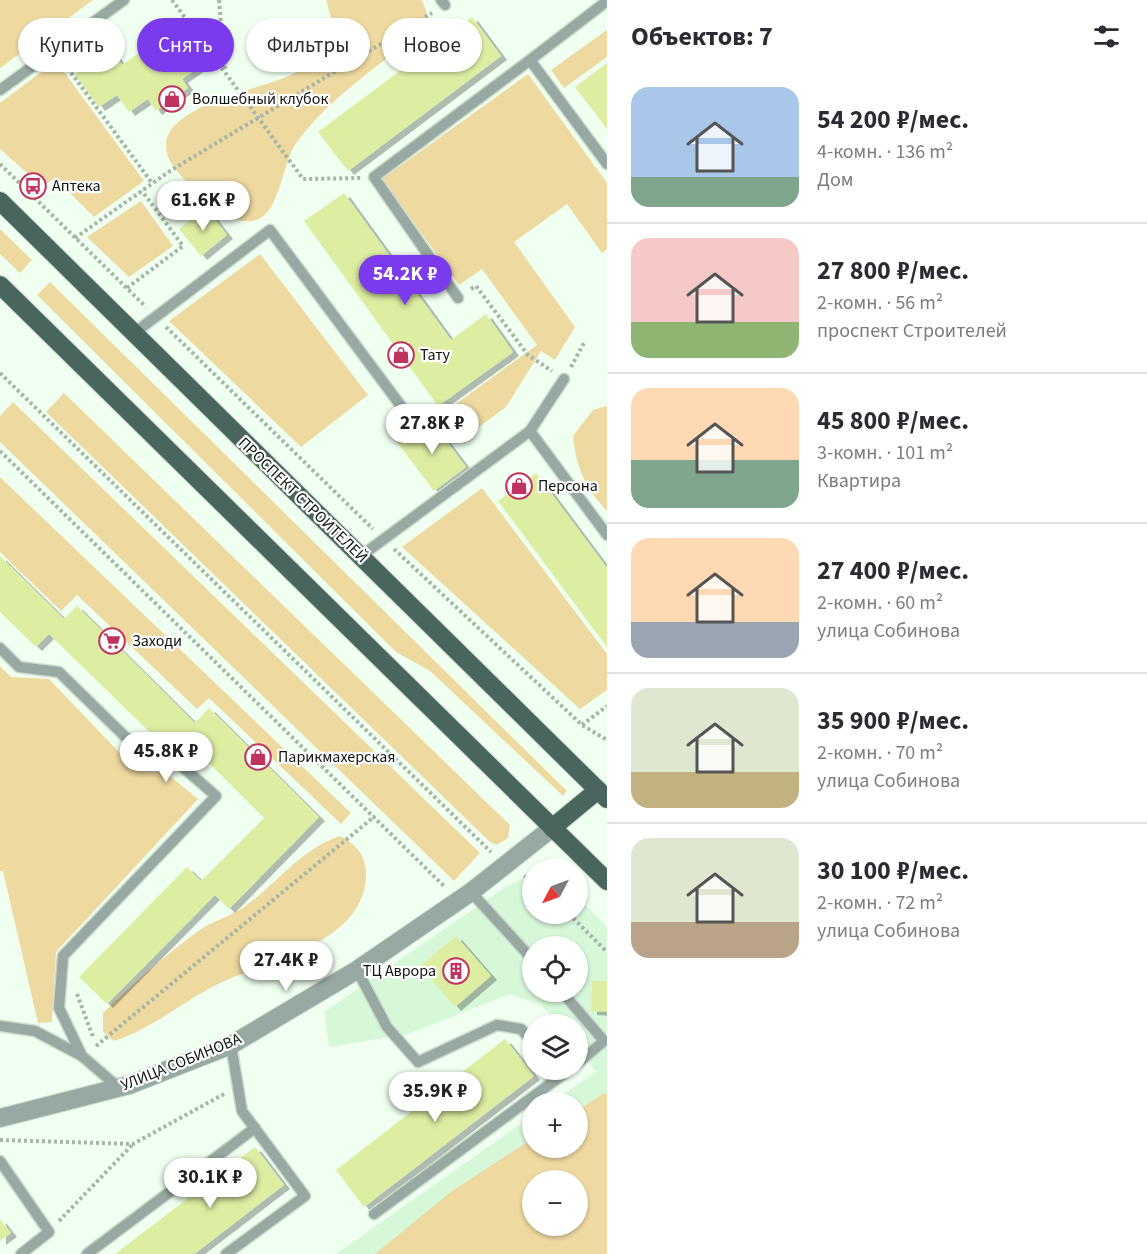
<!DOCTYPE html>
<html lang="ru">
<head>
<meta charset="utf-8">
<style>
	:root { --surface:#fff; --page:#f2f2f3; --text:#2b2b33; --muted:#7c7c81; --line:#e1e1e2; --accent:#7c3aed }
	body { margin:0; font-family:"Source Sans 3",sans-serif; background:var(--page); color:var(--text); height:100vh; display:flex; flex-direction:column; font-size:22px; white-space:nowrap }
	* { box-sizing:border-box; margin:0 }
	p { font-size:20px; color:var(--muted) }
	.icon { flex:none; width:33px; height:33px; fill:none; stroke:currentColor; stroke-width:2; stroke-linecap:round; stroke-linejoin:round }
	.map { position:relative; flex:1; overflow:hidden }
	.drawer { display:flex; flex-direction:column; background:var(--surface); width:540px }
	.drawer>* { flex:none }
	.hud { position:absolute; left:18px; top:18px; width:498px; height:54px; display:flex; gap:12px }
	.needle { width:39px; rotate:229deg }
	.controls { position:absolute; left:522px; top:858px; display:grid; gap:12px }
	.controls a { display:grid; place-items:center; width:66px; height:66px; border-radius:50%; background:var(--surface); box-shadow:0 2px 4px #0004; font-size:30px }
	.price { position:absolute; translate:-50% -51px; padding:0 14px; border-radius:21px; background:#fff; color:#222; font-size:20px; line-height:39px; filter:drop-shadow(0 2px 3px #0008) }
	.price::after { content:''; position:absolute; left:50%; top:36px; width:18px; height:14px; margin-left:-9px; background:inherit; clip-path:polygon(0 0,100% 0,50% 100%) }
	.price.on { background:var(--accent); color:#fff }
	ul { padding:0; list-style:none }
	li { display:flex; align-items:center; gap:18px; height:150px; padding:0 24px }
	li+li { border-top:2px solid var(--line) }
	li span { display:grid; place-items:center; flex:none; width:168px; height:120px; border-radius:18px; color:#555 }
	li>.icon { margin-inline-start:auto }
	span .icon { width:72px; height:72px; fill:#fffc; stroke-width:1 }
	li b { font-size:26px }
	h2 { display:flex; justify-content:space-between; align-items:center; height:72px; padding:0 24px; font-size:26px }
	.tag { padding:0 21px; border-radius:27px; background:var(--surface); box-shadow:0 2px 4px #0004; font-size:21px; line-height:54px }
	.tag.on { background:var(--accent); color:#fff }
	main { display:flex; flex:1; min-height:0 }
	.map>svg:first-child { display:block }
</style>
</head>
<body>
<main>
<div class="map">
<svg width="607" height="1254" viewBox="0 0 607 1254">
	<defs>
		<filter id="shadow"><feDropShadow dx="6" dy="4" stdDeviation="0" flood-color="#0004"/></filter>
	</defs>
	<rect width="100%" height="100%" fill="#effff0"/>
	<path fill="#d7f7d9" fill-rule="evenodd" d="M532,873V914H578V898L607,927V1254H336L532,1116V1148H578V1102H552L596,1072L578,1047V1024H558L541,1005L510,994L408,1034L329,1047L324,1012L501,890ZM532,946H578V992H532ZM532,1180H578V1226H532Z"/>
	<g fill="#eed9a0" fill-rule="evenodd">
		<polygon points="0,0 93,0 0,68"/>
		<path d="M326,0H422L429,19L425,28C382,64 331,96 297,142C282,161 281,212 256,220C231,228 200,196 184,179C118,113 252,93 291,75C311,65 325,50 335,31Z"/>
		<polygon points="607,30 607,57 564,88 551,70"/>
		<polygon points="56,61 144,181 94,217 55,178 42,186 0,149 0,103"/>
		<polygon points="528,74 607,183 607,249 602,253 567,204 514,242 575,327 555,360 541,351 506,407 461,440 442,414 537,345 482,269 459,285 382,179"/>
		<polygon points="141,201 173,246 129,277 87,237"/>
		<polygon points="0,229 32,260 20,273 0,254"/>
		<polygon points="260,254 368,395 301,447 169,321"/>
		<polygon points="50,282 567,791 563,796 430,671 396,652 37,295"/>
		<polygon points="64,393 510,825 508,838 497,845 490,842 46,412"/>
		<polygon points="13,402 480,853 454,881 0,442 0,416"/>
		<path d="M607,406V511C585,488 576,467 573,436L593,410Z"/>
		<polygon points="0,477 351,813 341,824 209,698 197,709 77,595 61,611 0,552"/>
		<polygon points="482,488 607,654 607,690 580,709 402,547"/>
		<polygon points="0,666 11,677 49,679 137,771 165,772 198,799 56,952 52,1022 38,1023 3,871 0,871"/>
		<path d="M340,836C356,844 366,855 366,874C366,944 265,961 218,984C182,1002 152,1029 114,1041L103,1032V1013C133,984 166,954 200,930C213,921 228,917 241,909C277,885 297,851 340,836Z"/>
		<path d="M604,1093L607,1094V1254H375L452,1191L532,1139V1148H578V1110ZM532,1180H578V1226H532Z"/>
	</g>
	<g fill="#ddeea2" filter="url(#shadow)">
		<polygon points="472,17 501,56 348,171 318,132"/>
		<polygon points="157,40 166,53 181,42 199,67 182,79 188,88 156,111 148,99 129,112 117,95 99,107 75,75 111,49 122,65"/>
		<polygon points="607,63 607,129 575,87"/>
		<polygon points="344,193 451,340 486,314 513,352 438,406 304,221"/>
		<polygon points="206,208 227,235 201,256 179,229"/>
		<polygon points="429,418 466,467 434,491 397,442"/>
		<polygon points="536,473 607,568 607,647 498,501"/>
		<polygon points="0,556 64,619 77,606 195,723 209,708 319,817 229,909 215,895 107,1004 79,977 187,867 201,881 264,818 182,736 168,750 49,634 36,647 0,612"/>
		<polygon points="456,936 491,976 455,1007 420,966"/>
		<polygon points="592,981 607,981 607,1012 591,1011"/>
		<polygon points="505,1039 534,1076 364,1207 336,1170"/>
		<polygon points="255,1147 284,1185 194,1254 115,1254"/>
		<polygon points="0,1219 11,1233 0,1241"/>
	</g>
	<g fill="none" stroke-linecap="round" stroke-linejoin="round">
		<g stroke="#cbdacc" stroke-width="13">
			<g id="lane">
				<polyline points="441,0 445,5"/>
				<polyline points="607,1 530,60 607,164"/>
				<polyline points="0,90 124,0"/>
				<polyline points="458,298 374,177 530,60"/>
				<polyline points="133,334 270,230 407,414"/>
				<polyline points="530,431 564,379"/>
				<polyline points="361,556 530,431 607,535"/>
				<polyline points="0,648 19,667 59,672 147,758 177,762 216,796 63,956 59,1008 82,1056"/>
				<polyline points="471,892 532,959"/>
				<polyline points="357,970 387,1027 418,1062 497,1025 521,1029 532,1041"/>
				<polyline points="562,992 604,1041 578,1063"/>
				<polyline points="0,1026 35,1031 82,1056 119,1088"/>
				<polyline points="0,1161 49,1232 21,1254"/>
				<polyline points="374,1214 569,1070"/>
				<polyline points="87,1254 255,1128"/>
				<polyline points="226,1254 305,1196 242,1111 231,1045"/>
			</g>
		</g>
		<g stroke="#cbdacc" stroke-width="20">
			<polyline id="street" points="0,1118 129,1085 231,1045 357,970 471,892 552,828"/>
		</g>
		<g stroke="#cbdacc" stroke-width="20">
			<g id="primary">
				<polyline points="0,201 607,799"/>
				<polyline points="0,285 607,881"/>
				<polyline points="552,828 598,790"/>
			</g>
		</g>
		<g stroke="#a7b4a7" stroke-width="4" stroke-dasharray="3 3" stroke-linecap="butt">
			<polyline points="172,0 303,179 361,178"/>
			<polyline points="219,0 225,71"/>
			<polyline points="64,63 152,183"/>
			<polyline points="0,164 146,307"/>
			<polyline points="75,238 170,171 432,13"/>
			<polyline points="127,288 183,246 142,191"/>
			<polyline points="471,289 476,286 528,355 552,371"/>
			<polyline points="166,327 373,529"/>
			<polyline points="571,367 585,341"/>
			<polyline points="0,373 491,852"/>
			<polyline points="0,451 445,887"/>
			<polyline points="394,549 582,725 607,740"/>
			<polyline points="582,725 607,706"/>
			<polyline points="524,876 532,880"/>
			<polyline points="569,914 607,952"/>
			<polyline points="77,994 93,1037"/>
			<polyline points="96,1046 375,816"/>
			<polyline points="0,1140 133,1144 224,1094"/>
			<polyline points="59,1221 133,1144"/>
		</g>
		<use href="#lane" stroke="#98a8a3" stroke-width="10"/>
		<use href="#street" stroke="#98a8a3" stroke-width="18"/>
		<use href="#primary" stroke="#49655d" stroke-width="18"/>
	</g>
	<defs>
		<g id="shop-ring" transform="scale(1.35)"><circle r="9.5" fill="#fff" stroke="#c1335f" stroke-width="1.5"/><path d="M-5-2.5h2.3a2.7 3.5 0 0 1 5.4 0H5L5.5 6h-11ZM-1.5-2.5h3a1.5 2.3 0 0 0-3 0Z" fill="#c1335f"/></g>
		<g id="bus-ring" transform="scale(1.35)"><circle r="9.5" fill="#fff" stroke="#c1335f" stroke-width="1.5"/><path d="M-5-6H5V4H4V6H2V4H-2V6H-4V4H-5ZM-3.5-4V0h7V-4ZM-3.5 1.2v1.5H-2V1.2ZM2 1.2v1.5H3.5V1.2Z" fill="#c1335f"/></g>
		<g id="supermarket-ring" transform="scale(1.35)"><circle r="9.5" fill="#fff" stroke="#c1335f" stroke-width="1.5"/><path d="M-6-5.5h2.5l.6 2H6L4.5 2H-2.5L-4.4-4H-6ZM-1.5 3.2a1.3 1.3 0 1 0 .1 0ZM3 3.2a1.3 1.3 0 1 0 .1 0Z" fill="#c1335f"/></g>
		<g id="building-ring" transform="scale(1.35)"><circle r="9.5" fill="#fff" stroke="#c1335f" stroke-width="1.5"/><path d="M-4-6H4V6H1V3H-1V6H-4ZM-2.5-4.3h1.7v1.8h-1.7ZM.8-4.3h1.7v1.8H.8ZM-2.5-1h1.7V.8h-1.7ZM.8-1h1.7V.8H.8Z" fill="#c1335f"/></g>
	</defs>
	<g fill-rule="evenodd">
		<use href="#shop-ring" x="172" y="99"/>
		<use href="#bus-ring" x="33" y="186"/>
		<use href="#shop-ring" x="401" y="355"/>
		<use href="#shop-ring" x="519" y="486"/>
		<use href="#supermarket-ring" x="112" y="641"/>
		<use href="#shop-ring" x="258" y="757"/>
		<use href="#building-ring" x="456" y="971"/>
	</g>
	<g text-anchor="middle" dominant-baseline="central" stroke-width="4.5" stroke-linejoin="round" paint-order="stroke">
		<g font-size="16" fill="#0c150c" stroke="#fff" text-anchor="start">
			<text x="192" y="99">Волшебный клубок</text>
			<text x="52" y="186">Аптека</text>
			<text x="420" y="355">Тату</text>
			<text x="538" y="486">Персона</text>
			<text x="132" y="641">Заходи</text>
			<text x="278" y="757">Парикмахерская</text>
			<text x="436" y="971" text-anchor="end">ТЦ Аврора</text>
		</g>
		<g font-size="16" fill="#0c150c" stroke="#fff">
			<text transform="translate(303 500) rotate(44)">ПРОСПЕКТ СТРОИТЕЛЕЙ</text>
			<text transform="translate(181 1062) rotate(-22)">УЛИЦА СОБИНОВА</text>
		</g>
	</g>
</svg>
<div class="controls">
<a><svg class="needle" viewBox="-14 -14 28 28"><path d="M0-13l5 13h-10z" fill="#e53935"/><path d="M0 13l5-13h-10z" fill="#7c7c81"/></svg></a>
<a><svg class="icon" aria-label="locate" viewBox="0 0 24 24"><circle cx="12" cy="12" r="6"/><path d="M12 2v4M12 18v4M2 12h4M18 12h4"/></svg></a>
<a><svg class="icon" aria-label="layers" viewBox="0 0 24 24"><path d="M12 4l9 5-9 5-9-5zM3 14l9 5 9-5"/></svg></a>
<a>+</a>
<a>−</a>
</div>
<b class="price" style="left:203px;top:232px">61.6K ₽</b>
<b class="price on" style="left:405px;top:306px">54.2K ₽</b>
<b class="price" style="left:432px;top:455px">27.8K ₽</b>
<b class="price" style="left:166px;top:783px">45.8K ₽</b>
<b class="price" style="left:286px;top:992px">27.4K ₽</b>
<b class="price" style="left:435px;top:1123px">35.9K ₽</b>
<b class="price" style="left:210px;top:1209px">30.1K ₽</b>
<div class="hud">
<a class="tag">Купить</a>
<a class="tag on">Снять</a>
<a class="tag">Фильтры</a>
<a class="tag">Новое</a>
</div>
</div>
<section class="drawer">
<h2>Объектов: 7<svg class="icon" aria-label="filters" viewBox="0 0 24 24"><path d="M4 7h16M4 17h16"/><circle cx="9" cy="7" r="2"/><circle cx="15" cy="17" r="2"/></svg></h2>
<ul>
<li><span style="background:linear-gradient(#a9c7e8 75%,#7fa58c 0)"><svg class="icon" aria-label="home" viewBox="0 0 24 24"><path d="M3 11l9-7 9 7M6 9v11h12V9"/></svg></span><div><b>54 200 ₽/мес.</b><p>4-комн. · 136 m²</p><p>Дом</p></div></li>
<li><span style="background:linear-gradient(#f6c9c9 70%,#8fb573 0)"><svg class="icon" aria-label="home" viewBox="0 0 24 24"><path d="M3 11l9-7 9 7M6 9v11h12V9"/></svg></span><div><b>27 800 ₽/мес.</b><p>2-комн. · 56 m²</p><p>проспект Строителей</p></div></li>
<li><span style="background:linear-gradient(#ffd9b3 60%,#7fa58c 0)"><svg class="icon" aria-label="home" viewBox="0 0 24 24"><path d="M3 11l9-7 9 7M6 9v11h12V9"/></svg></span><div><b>45 800 ₽/мес.</b><p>3-комн. · 101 m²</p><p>Квартира</p></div></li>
<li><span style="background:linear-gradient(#ffd9b3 70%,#9aa5b1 0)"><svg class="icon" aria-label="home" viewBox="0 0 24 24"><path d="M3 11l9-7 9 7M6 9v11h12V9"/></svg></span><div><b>27 400 ₽/мес.</b><p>2-комн. · 60 m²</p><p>улица Собинова</p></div></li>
<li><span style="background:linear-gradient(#dfe7d0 70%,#c2b280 0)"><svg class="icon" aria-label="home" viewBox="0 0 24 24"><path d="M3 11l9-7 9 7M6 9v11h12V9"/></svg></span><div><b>35 900 ₽/мес.</b><p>2-комн. · 70 m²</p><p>улица Собинова</p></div></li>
<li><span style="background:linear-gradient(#dfe7d0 70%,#b9a48a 0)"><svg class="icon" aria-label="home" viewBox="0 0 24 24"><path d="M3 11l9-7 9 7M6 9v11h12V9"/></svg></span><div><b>30 100 ₽/мес.</b><p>2-комн. · 72 m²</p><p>улица Собинова</p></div></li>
</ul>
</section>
</main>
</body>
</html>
